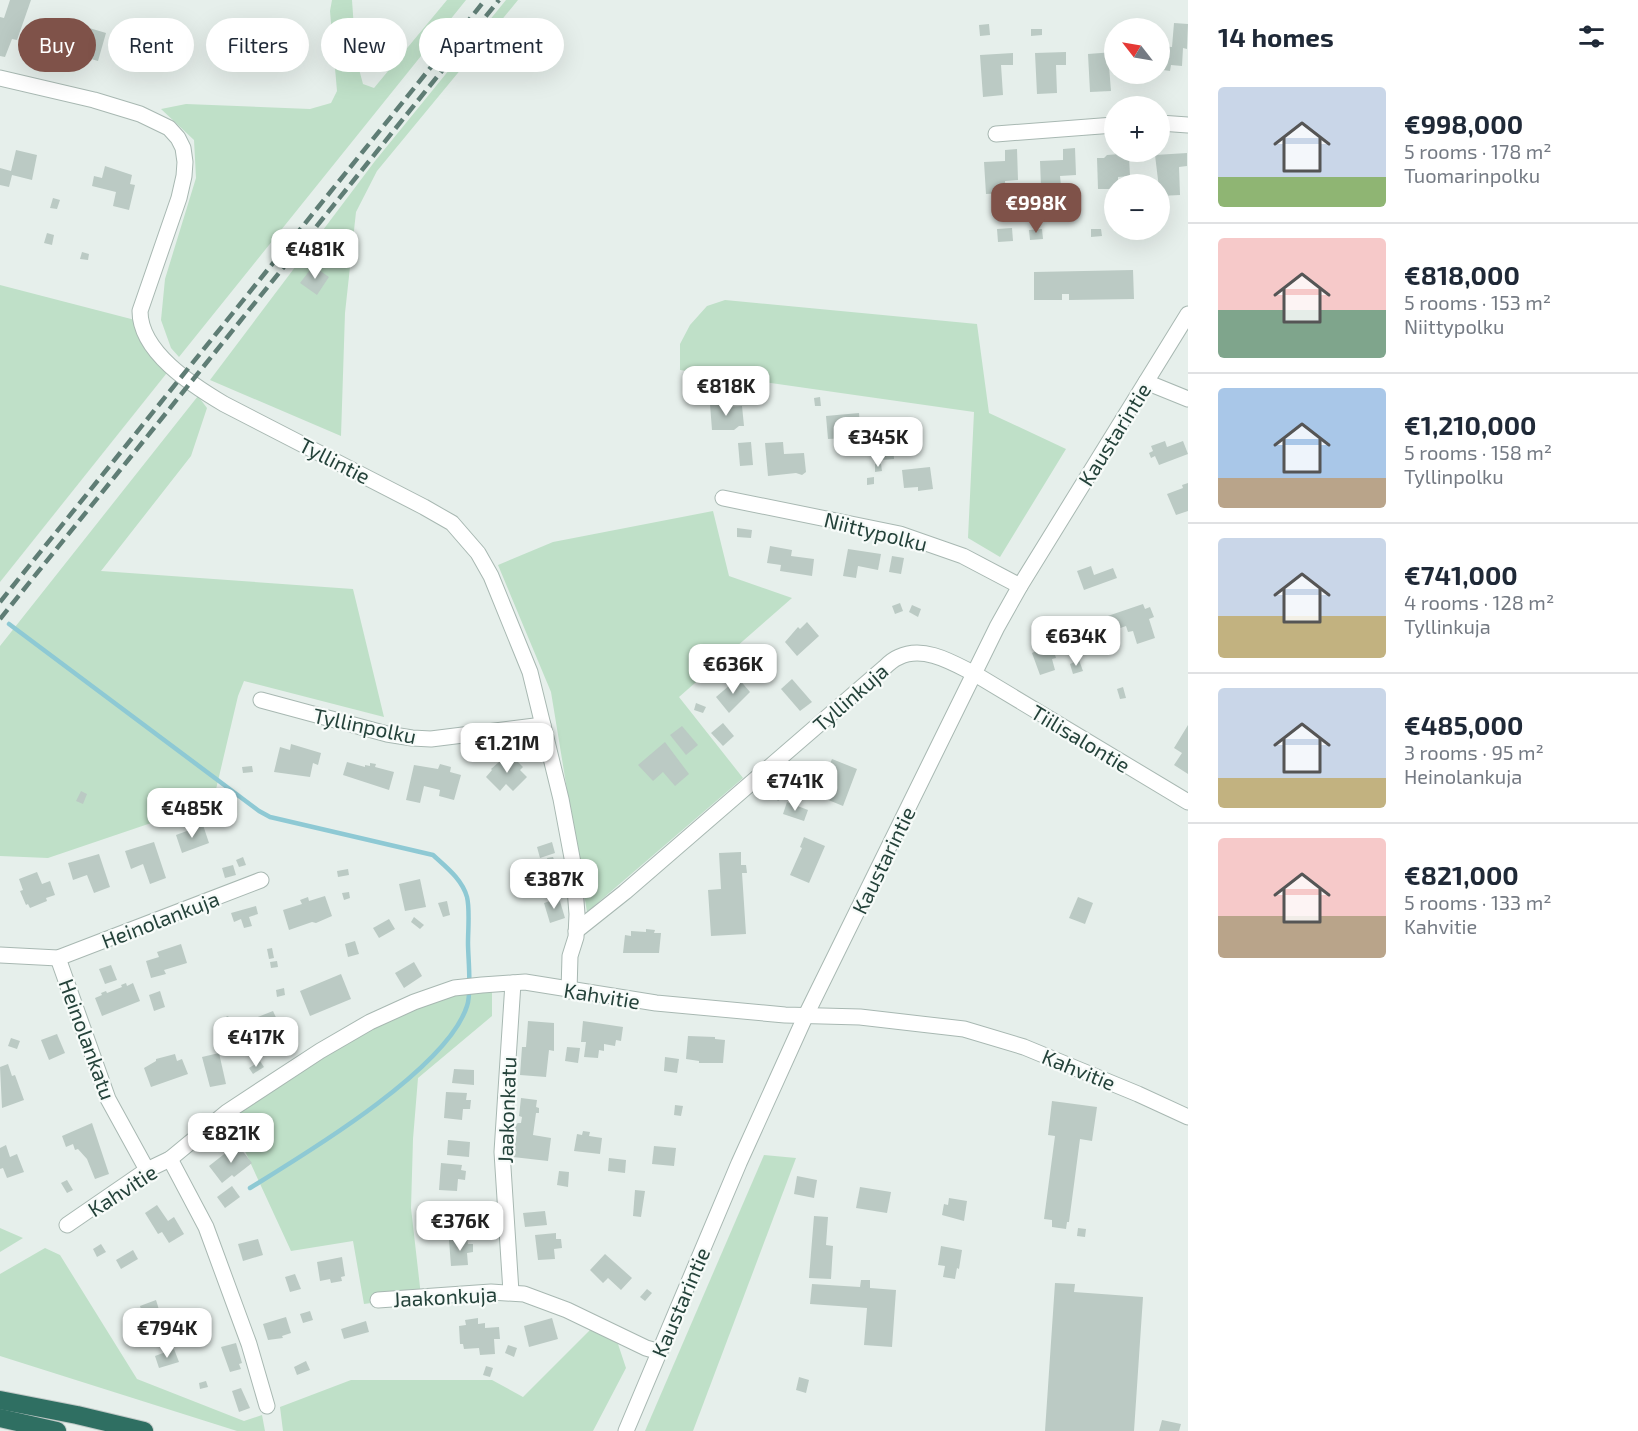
<!DOCTYPE html>
<html lang="en">
<head>
<meta charset="utf-8">
<style>
	:root { --surface:#fff; --page:#f2f2f3; --text:#1f2937; --muted:#747a83; --line:#e0e1e3; --accent:#7f5249 }
	body { margin:0; font-family:"Exo 2",sans-serif; background:var(--page); color:var(--text); height:100vh; display:flex; flex-direction:column; font-size:22px; white-space:nowrap }
	* { box-sizing:border-box; margin:0 }
	p { font-size:20px; color:var(--muted) }
	.icon { flex:none; width:33px; height:33px; fill:none; stroke:currentColor; stroke-width:2; stroke-linecap:round; stroke-linejoin:round }
	.map { position:relative; flex:1; overflow:hidden }
	.sheet { display:flex; flex-direction:column; background:var(--surface); width:450px }
	.sheet>* { flex:none }
	.banner { position:absolute; left:18px; top:18px; width:570px; height:54px; display:flex; gap:12px }
	.needle { width:39px; rotate:301deg }
	.tools { position:absolute; left:1104px; top:18px; display:grid; gap:12px }
	.tools a { display:grid; place-items:center; width:66px; height:66px; border-radius:50%; background:var(--surface); box-shadow:0 6px 24px #0002; font-size:30px }
	.price { position:absolute; translate:-50% -51px; padding:0 14px; border-radius:12px; background:#fff; color:#222; font-size:20px; line-height:39px; filter:drop-shadow(0 2px 3px #0008) }
	.price::after { content:''; position:absolute; left:50%; top:36px; width:18px; height:14px; margin-left:-9px; background:inherit; clip-path:polygon(0 0,100% 0,50% 100%) }
	.price.on { background:var(--accent); color:#fff }
	ul { padding:0; list-style:none }
	li { display:flex; align-items:center; gap:18px; height:150px; padding:0 30px }
	li+li { border-top:2px solid var(--line) }
	li span { display:grid; place-items:center; flex:none; width:168px; height:120px; border-radius:6px; color:#555 }
	li>.icon { margin-inline-start:auto }
	span .icon { width:72px; height:72px; fill:#fffc; stroke-width:1 }
	li b { font-size:26px }
	h2 { display:flex; justify-content:space-between; align-items:center; height:72px; padding:0 30px; font-size:26px }
	.chip { padding:0 21px; border-radius:27px; background:var(--surface); box-shadow:0 6px 24px #0002; font-size:21px; line-height:54px }
	.chip.on { background:var(--accent); color:#fff }
	main { display:flex; flex:1; min-height:0 }
	.map>svg:first-child { display:block }
</style>
</head>
<body>
<main>
<div class="map">
<svg width="1188" height="1431" viewBox="0 0 1188 1431">
	<rect width="100%" height="100%" fill="#e6efeb"/>
	<g fill="#bfe0c8">
		<polygon points="332,0 352,0 356,58 363,84 374,88 447,0 466,0 179,357 171,348 161,320 165,279 196,178 194,140 161,109 186,104 310,109 331,103 337,91 330,11"/>
		<polygon points="506,0 518,0 377,171 356,212 345,313 341,436 210,380 375,161"/>
		<polygon points="0,285 135,320 170,369 0,582"/>
		<polygon points="725,300 977,324 989,413 1066,449 1000,557 968,538 974,412 680,370 680,344 690,325 707,306"/>
		<polygon points="198,396 207,408 191,456 101,571 353,589 384,717 244,681 238,696 213,802 48,858 0,856 0,646"/>
		<polygon points="713,511 729,576 792,598 679,697 743,778 587,912 551,692 498,565 553,542"/>
		<polygon points="492,984 492,1016 418,1078 413,1139 411,1208 421,1296 364,1304 353,1241 291,1251 227,1112 370,1022"/>
		<polygon points="764,1155 796,1158 693,1431 645,1431"/>
		<polygon points="0,1228 23,1238 0,1252"/>
		<polygon points="45,1248 60,1255 137,1379 244,1421 262,1415 265,1431 237,1431 0,1356 0,1274"/>
		<polygon points="591,1329 618,1344 626,1368 593,1431 283,1431 280,1407 351,1380 492,1380 523,1397"/>
	</g>
	<g fill="none" stroke-linecap="round" stroke-linejoin="round">
		<path stroke="#8ec9d4" stroke-width="4.5" d="M9,624L259,811L270,817L433,855C446,867 462,879 467,897C470,909 468,930 468,943C468,958 472,993 467,1006C447,1069 307,1153 250,1188"/>
	</g>
	<g fill="#bbcac4">
		<polygon points="10,0 31,0 17,40 12,39 5,57 0,56 0,17 4,18"/>
		<polygon points="1174,23 1188,24 1187,49 1183,48 1182,66 1171,65 1170,71 1163,70 1163,64 1160,64 1160,46 1172,47"/>
		<polygon points="76,24 106,33 98,61 67,52"/>
		<polygon points="989,24 990,35 980,36 979,25"/>
		<polygon points="1031,29 1042,29 1042,35 1031,36"/>
		<polygon points="1066,52 1066,65 1056,65 1057,93 1037,94 1035,53"/>
		<polygon points="1114,52 1114,66 1109,66 1111,91 1090,92 1088,54"/>
		<polygon points="1013,53 1013,65 1001,65 1003,95 983,97 980,55"/>
		<polygon points="1075,148 1076,175 1060,176 1061,186 1041,187 1040,161 1063,160 1063,149"/>
		<polygon points="1017,149 1018,180 1005,181 1006,193 986,194 984,162 1005,161 1005,150"/>
		<polygon points="16,150 37,155 32,180 12,175 9,187 0,185 0,168 11,171"/>
		<polygon points="1187,153 1187,166 1179,167 1180,195 1160,196 1155,155"/>
		<polygon points="1120,154 1122,157 1129,157 1130,176 1118,177 1118,184 1114,184 1114,189 1098,189 1097,158 1104,158 1107,155"/>
		<polygon points="105,166 132,175 130,184 135,185 129,210 113,206 116,192 92,186 94,176 102,178"/>
		<polygon points="53,198 60,200 57,209 50,208"/>
		<polygon points="1012,228 1013,241 998,242 997,229"/>
		<polygon points="1042,229 1043,239 1030,240 1029,230"/>
		<polygon points="1091,229 1101,229 1102,236 1091,237"/>
		<polygon points="47,233 54,235 52,245 44,243"/>
		<polygon points="82,252 89,254 88,260 80,259"/>
		<polygon points="313,266 329,277 317,295 300,283"/>
		<polygon points="1133,270 1134,299 1069,300 1069,294 1062,294 1062,300 1034,300 1034,272"/>
		<polygon points="747,384 747,393 740,394 740,385"/>
		<polygon points="767,388 768,399 754,400 753,389"/>
		<polygon points="820,397 821,406 815,406 814,398"/>
		<polygon points="723,403 723,407 742,406 744,426 739,426 734,430 712,430 710,404"/>
		<polygon points="859,413 862,453 848,454 846,438 828,439 826,416"/>
		<polygon points="890,421 900,421 900,435 891,436"/>
		<polygon points="1165,441 1167,447 1183,441 1188,454 1159,465 1155,456 1151,458 1149,453 1153,451 1151,446"/>
		<polygon points="751,442 753,465 740,466 738,443"/>
		<polygon points="783,442 784,454 804,453 806,472 802,475 796,473 768,476 765,443"/>
		<polygon points="893,445 894,459 881,460 880,446"/>
		<polygon points="875,464 881,464 882,471 875,472"/>
		<polygon points="930,467 933,489 918,491 918,487 904,488 902,470"/>
		<polygon points="874,477 874,484 867,485 867,478"/>
		<polygon points="1188,483 1188,511 1176,515 1167,494 1183,488 1182,485"/>
		<polygon points="737,528 752,530 751,538 737,537"/>
		<polygon points="770,546 792,550 791,556 814,559 812,576 780,571 781,565 767,563"/>
		<polygon points="848,549 881,554 878,570 858,566 856,578 843,576"/>
		<polygon points="892,556 904,558 901,574 889,572"/>
		<polygon points="1091,566 1094,575 1113,568 1117,578 1084,590 1077,571"/>
		<polygon points="900,603 903,611 895,614 892,606"/>
		<polygon points="1143,604 1145,609 1150,607 1154,617 1149,619 1155,638 1137,644 1133,631 1128,632 1126,626 1095,637 1090,622"/>
		<polygon points="912,605 921,609 918,617 909,612"/>
		<polygon points="807,622 819,636 797,656 785,642 798,627 800,629"/>
		<polygon points="1049,636 1056,658 1052,659 1055,670 1040,675 1032,653 1036,651 1033,641"/>
		<polygon points="1079,660 1083,671 1073,674 1070,664"/>
		<polygon points="738,678 750,692 729,713 716,697"/>
		<polygon points="792,679 812,702 800,711 781,689"/>
		<polygon points="1123,687 1126,698 1120,699 1117,689"/>
		<polygon points="696,703 706,707 703,713 694,710"/>
		<polygon points="723,723 734,736 723,746 711,733"/>
		<polygon points="1188,725 1188,774 1174,765 1182,753 1174,748"/>
		<polygon points="682,726 698,745 686,755 670,735"/>
		<polygon points="665,742 689,774 675,786 663,772 653,781 638,765"/>
		<polygon points="291,744 321,753 318,765 313,763 310,777 274,772 280,747 290,750"/>
		<polygon points="509,753 523,767 520,770 527,777 513,791 506,784 500,791 486,777 492,770 491,769"/>
		<polygon points="832,759 857,769 843,806 826,799 835,777 826,773"/>
		<polygon points="347,762 365,767 365,765 370,766 370,763 376,764 375,767 394,772 389,790 343,775"/>
		<polygon points="440,764 451,767 450,772 461,775 454,800 439,796 440,790 424,786 420,803 406,800 414,765 438,769"/>
		<polygon points="252,766 253,772 243,773 242,767"/>
		<polygon points="781,789 786,795 778,801 773,795"/>
		<polygon points="81,791 87,794 83,804 76,801"/>
		<polygon points="193,794 196,802 189,805 186,797"/>
		<polygon points="787,802 808,810 804,821 783,814"/>
		<polygon points="203,825 209,843 182,853 176,835"/>
		<polygon points="804,837 825,846 809,883 790,875 802,848 800,847"/>
		<polygon points="154,842 166,878 150,884 143,864 131,869 125,851"/>
		<polygon points="552,842 555,853 540,858 537,847"/>
		<polygon points="741,852 741,865 746,865 747,873 742,873 746,934 711,936 708,890 721,889 719,853"/>
		<polygon points="99,854 110,887 94,893 87,875 73,880 68,863"/>
		<polygon points="243,857 246,865 239,867 236,860"/>
		<polygon points="553,857 557,868 551,870 547,858"/>
		<polygon points="233,865 236,875 225,878 222,868"/>
		<polygon points="348,869 349,875 338,877 337,871"/>
		<polygon points="37,872 42,884 50,881 55,895 46,898 47,901 30,908 28,904 26,905 20,891 23,890 19,879"/>
		<polygon points="420,879 426,907 405,911 399,884"/>
		<polygon points="349,892 350,898 344,900 342,893"/>
		<polygon points="325,896 332,916 316,923 312,922 289,930 283,910 302,904 300,900 308,897 309,901"/>
		<polygon points="1078,897 1093,903 1085,924 1069,918"/>
		<polygon points="559,898 565,918 550,923 544,903"/>
		<polygon points="447,901 450,915 443,917 438,903"/>
		<polygon points="256,906 258,914 249,917 252,926 244,928 241,919 234,922 231,913"/>
		<polygon points="414,917 424,925 420,929 411,922"/>
		<polygon points="389,919 395,929 379,938 373,928"/>
		<polygon points="646,929 655,930 654,933 661,933 659,953 623,953 625,935 631,936 631,931 646,932"/>
		<polygon points="355,941 359,954 348,957 345,944"/>
		<polygon points="181,944 187,963 164,970 166,974 151,978 146,961 159,957 157,952"/>
		<polygon points="272,948 274,958 269,959 267,949"/>
		<polygon points="277,961 278,967 271,968 270,962"/>
		<polygon points="414,962 422,976 404,988 395,973"/>
		<polygon points="111,965 117,980 105,984 99,969"/>
		<polygon points="341,974 351,999 310,1016 300,991"/>
		<polygon points="126,983 127,986 133,983 140,1001 102,1016 95,998 102,995 101,993 106,991 107,993 122,987 121,985"/>
		<polygon points="284,988 285,995 277,997 276,990"/>
		<polygon points="160,991 165,1007 154,1011 149,995"/>
		<polygon points="273,1011 281,1028 243,1044 235,1026"/>
		<polygon points="228,1016 232,1023 227,1026 223,1018"/>
		<polygon points="528,1021 554,1023 554,1051 549,1050 546,1077 520,1075 522,1047 526,1047"/>
		<polygon points="583,1021 623,1027 621,1041 616,1040 615,1046 604,1044 604,1051 599,1050 598,1058 584,1057 586,1042 581,1042"/>
		<polygon points="57,1034 65,1053 49,1060 41,1040"/>
		<polygon points="688,1036 715,1037 715,1039 725,1040 723,1063 699,1063 699,1061 686,1059"/>
		<polygon points="11,1038 20,1041 17,1049 8,1046"/>
		<polygon points="567,1047 580,1048 578,1063 565,1061"/>
		<polygon points="219,1053 226,1084 210,1087 202,1057"/>
		<polygon points="175,1054 177,1061 182,1059 188,1074 151,1087 144,1068 156,1061 156,1059"/>
		<polygon points="665,1057 679,1059 677,1073 664,1071"/>
		<polygon points="260,1061 264,1067 253,1074 249,1068"/>
		<polygon points="8,1064 12,1076 15,1075 24,1100 2,1108 0,1067"/>
		<polygon points="454,1069 474,1070 474,1085 452,1083"/>
		<polygon points="446,1092 467,1093 466,1100 471,1100 470,1109 463,1109 462,1120 444,1118"/>
		<polygon points="521,1098 537,1100 536,1107 539,1108 539,1113 536,1113 533,1135 551,1138 548,1161 513,1157 517,1132 513,1127 518,1123 521,1123 522,1117 519,1116"/>
		<polygon points="1052,1101 1097,1107 1092,1141 1080,1139 1069,1222 1067,1222 1066,1229 1052,1227 1052,1220 1044,1219 1055,1136 1048,1135"/>
		<polygon points="675,1105 683,1106 681,1116 674,1115"/>
		<polygon points="92,1123 109,1174 95,1179 87,1159 78,1149 75,1150 73,1144 66,1147 62,1136"/>
		<polygon points="583,1131 590,1132 589,1136 602,1138 600,1154 574,1151 577,1134 582,1135"/>
		<polygon points="448,1140 470,1142 469,1157 447,1155"/>
		<polygon points="237,1144 252,1163 234,1177 232,1175 222,1183 209,1166"/>
		<polygon points="6,1145 10,1157 17,1154 24,1172 7,1178 3,1168 0,1169 0,1148"/>
		<polygon points="654,1146 676,1148 674,1166 652,1164"/>
		<polygon points="609,1158 626,1160 625,1173 608,1171"/>
		<polygon points="441,1163 462,1165 461,1170 466,1171 465,1180 458,1179 457,1191 439,1190"/>
		<polygon points="559,1171 569,1172 568,1187 557,1185"/>
		<polygon points="797,1176 817,1180 814,1198 794,1194"/>
		<polygon points="67,1180 73,1190 67,1193 61,1183"/>
		<polygon points="232,1186 240,1197 225,1208 217,1197"/>
		<polygon points="860,1187 891,1192 887,1213 856,1208"/>
		<polygon points="635,1190 645,1191 641,1217 633,1216"/>
		<polygon points="949,1198 967,1201 964,1221 942,1215 944,1204 948,1205"/>
		<polygon points="157,1205 168,1221 174,1217 184,1234 169,1243 162,1232 158,1234 145,1213"/>
		<polygon points="472,1209 473,1224 452,1227 450,1211"/>
		<polygon points="545,1211 547,1225 525,1227 523,1213"/>
		<polygon points="814,1216 828,1217 826,1245 833,1246 831,1279 809,1278"/>
		<polygon points="1078,1228 1086,1229 1085,1237 1077,1236"/>
		<polygon points="556,1233 556,1239 561,1239 562,1248 554,1249 555,1259 538,1260 535,1235"/>
		<polygon points="258,1239 263,1255 243,1261 238,1244"/>
		<polygon points="467,1239 468,1244 473,1244 473,1252 467,1253 468,1265 451,1266 449,1240"/>
		<polygon points="101,1244 106,1252 97,1257 93,1249"/>
		<polygon points="941,1246 962,1250 959,1269 957,1268 955,1279 943,1277 945,1266 938,1265"/>
		<polygon points="133,1250 138,1259 121,1269 116,1260"/>
		<polygon points="605,1254 632,1278 621,1290 608,1278 603,1283 590,1270"/>
		<polygon points="342,1257 345,1276 341,1277 342,1281 331,1283 330,1279 320,1281 317,1262"/>
		<polygon points="295,1274 301,1289 290,1292 285,1277"/>
		<polygon points="861,1280 870,1280 870,1288 896,1290 892,1347 864,1345 867,1308 810,1304 812,1284 860,1287"/>
		<polygon points="1055,1283 1075,1284 1074,1292 1143,1297 1134,1431 1045,1431"/>
		<polygon points="647,1289 652,1293 645,1301 640,1297"/>
		<polygon points="156,1300 160,1313 144,1318 140,1306"/>
		<polygon points="310,1311 313,1320 303,1323 300,1314"/>
		<polygon points="286,1317 291,1333 282,1336 283,1338 268,1340 263,1324"/>
		<polygon points="478,1318 478,1324 485,1323 485,1328 499,1327 500,1339 494,1339 495,1354 480,1355 479,1348 464,1349 463,1344 460,1344 459,1326 466,1325 465,1320"/>
		<polygon points="552,1318 558,1339 529,1347 524,1326"/>
		<polygon points="366,1321 369,1332 344,1339 341,1329"/>
		<polygon points="236,1343 242,1363 239,1364 241,1369 230,1372 221,1347"/>
		<polygon points="508,1345 517,1348 514,1357 505,1353"/>
		<polygon points="174,1349 179,1362 159,1368 155,1356"/>
		<polygon points="306,1361 310,1370 297,1375 294,1367"/>
		<polygon points="486,1366 493,1368 490,1377 483,1375"/>
		<polygon points="799,1377 809,1380 806,1393 796,1390"/>
		<polygon points="206,1381 208,1387 200,1389 199,1383"/>
		<polygon points="241,1388 250,1408 239,1412 232,1391"/>
		<polygon points="1162,1420 1181,1424 1179,1431 1159,1431"/>
	</g>
	<g fill="none" stroke-linecap="round" stroke-linejoin="round">
		<g stroke="#a8b8b2" stroke-width="17">
			<g id="minor">
				<path d="M0,78L94,100L140,114L169,128L178,138L183,148L185,162L184,176L179,198L140,311C140,352 192,385 224,404L424,507L452,523L478,553L491,576L530,672L561,799L573,863L577,914L576,937L570,956L569,991"/>
				<polyline points="1160,123 1188,125"/>
				<polyline points="996,134 1114,125"/>
				<polyline points="1146,382 1188,399"/>
				<polyline points="723,498 900,534 963,556 1020,586"/>
				<polyline points="261,700 387,734 412,738 431,739 543,725"/>
				<path d="M576,931L625,892L884,668C888,664 894,659 899,657C924,645 953,663 975,674L1188,802"/>
				<polyline points="0,955 58,958 261,880"/>
				<polyline points="58,958 108,1099 147,1170"/>
				<polyline points="170,1159 206,1227 249,1344 267,1406"/>
				<polyline points="67,1225 147,1170 170,1159 227,1112 320,1051 370,1022 414,1002 454,988 482,985 525,982 656,1003 785,1015 860,1017 964,1029 1024,1047 1138,1094 1188,1117"/>
				<polyline points="511,1292 502,1152 513,983"/>
				<polyline points="378,1300 491,1292 524,1294 567,1310 646,1348 660,1352"/>
				<polyline points="626,1431 739,1163 806,1015 997,627 1020,586 1188,314"/>
			</g>
		</g>
		<g stroke="#c2cac8" stroke-width="20">
			<g id="highway">
				<polyline points="0,1400 77,1415 144,1431"/>
				<polyline points="0,1418 57,1431"/>
			</g>
		</g>
		<use href="#minor" stroke="#fff" stroke-width="15"/>
		<use href="#highway" stroke="#2f6f62" stroke-width="18"/>
		<g stroke="#5f7d75" stroke-width="4.5" stroke-dasharray="12 6" stroke-linecap="butt">
			<polyline points="0,602 485,0"/>
			<polyline points="0,619 499,0"/>
		</g>
	</g>
	<g text-anchor="middle" dominant-baseline="central" stroke-width="4.5" stroke-linejoin="round" paint-order="stroke">
		<g font-size="21" fill="#24423a" stroke="#f7fbf9">
			<text transform="translate(1114 434) rotate(-58)">Kaustarintie</text>
			<text transform="translate(335 460) rotate(27)">Tyllintie</text>
			<text transform="translate(876 531) rotate(14)">Niittypolku</text>
			<text transform="translate(850 697) rotate(-41)">Tyllinkuja</text>
			<text transform="translate(365 725) rotate(12)">Tyllinpolku</text>
			<text transform="translate(1081 738) rotate(31)">Tiilisalontie</text>
			<text transform="translate(883 860) rotate(-64)">Kaustarintie</text>
			<text transform="translate(160 919) rotate(-21)">Heinolankuja</text>
			<text transform="translate(602 995) rotate(9)">Kahvitie</text>
			<text transform="translate(88 1039) rotate(70)">Heinolankatu</text>
			<text transform="translate(1079 1069) rotate(22)">Kahvitie</text>
			<text transform="translate(506 1110) rotate(-88)">Jaakonkatu</text>
			<text transform="translate(122 1190) rotate(-33)">Kahvitie</text>
			<text transform="translate(445 1296) rotate(-3)">Jaakonkuja</text>
			<text transform="translate(680 1302) rotate(-67)">Kaustarintie</text>
		</g>
	</g>
</svg>
<div class="tools">
<a><svg class="needle" viewBox="-14 -14 28 28"><path d="M0-13l5 13h-10z" fill="#e53935"/><path d="M0 13l5-13h-10z" fill="#747a83"/></svg></a>
<a>+</a>
<a>−</a>
</div>
<b class="price on" style="left:1036px;top:234px">€998K</b>
<b class="price" style="left:315px;top:280px">€481K</b>
<b class="price" style="left:726px;top:417px">€818K</b>
<b class="price" style="left:878px;top:468px">€345K</b>
<b class="price" style="left:1076px;top:667px">€634K</b>
<b class="price" style="left:733px;top:695px">€636K</b>
<b class="price" style="left:507px;top:774px">€1.21M</b>
<b class="price" style="left:795px;top:812px">€741K</b>
<b class="price" style="left:192px;top:839px">€485K</b>
<b class="price" style="left:554px;top:910px">€387K</b>
<b class="price" style="left:256px;top:1068px">€417K</b>
<b class="price" style="left:231px;top:1164px">€821K</b>
<b class="price" style="left:460px;top:1252px">€376K</b>
<b class="price" style="left:167px;top:1359px">€794K</b>
<div class="banner">
<a class="chip on">Buy</a>
<a class="chip">Rent</a>
<a class="chip">Filters</a>
<a class="chip">New</a>
<a class="chip">Apartment</a>
</div>
</div>
<section class="sheet">
<h2>14 homes<svg class="icon" aria-label="filters" viewBox="0 0 24 24"><path d="M4 7h16M4 17h16"/><circle cx="9" cy="7" r="2"/><circle cx="15" cy="17" r="2"/></svg></h2>
<ul>
<li><span style="background:linear-gradient(#c9d6e8 75%,#8fb573 0)"><svg class="icon" aria-label="home" viewBox="0 0 24 24"><path d="M3 11l9-7 9 7M6 9v11h12V9"/></svg></span><div><b>€998,000</b><p>5 rooms · 178 m²</p><p>Tuomarinpolku</p></div></li>
<li><span style="background:linear-gradient(#f6c9c9 60%,#7fa58c 0)"><svg class="icon" aria-label="home" viewBox="0 0 24 24"><path d="M3 11l9-7 9 7M6 9v11h12V9"/></svg></span><div><b>€818,000</b><p>5 rooms · 153 m²</p><p>Niittypolku</p></div></li>
<li><span style="background:linear-gradient(#a9c7e8 75%,#b9a48a 0)"><svg class="icon" aria-label="home" viewBox="0 0 24 24"><path d="M3 11l9-7 9 7M6 9v11h12V9"/></svg></span><div><b>€1,210,000</b><p>5 rooms · 158 m²</p><p>Tyllinpolku</p></div></li>
<li><span style="background:linear-gradient(#c9d6e8 65%,#c2b280 0)"><svg class="icon" aria-label="home" viewBox="0 0 24 24"><path d="M3 11l9-7 9 7M6 9v11h12V9"/></svg></span><div><b>€741,000</b><p>4 rooms · 128 m²</p><p>Tyllinkuja</p></div></li>
<li><span style="background:linear-gradient(#c9d6e8 75%,#c2b280 0)"><svg class="icon" aria-label="home" viewBox="0 0 24 24"><path d="M3 11l9-7 9 7M6 9v11h12V9"/></svg></span><div><b>€485,000</b><p>3 rooms · 95 m²</p><p>Heinolankuja</p></div></li>
<li><span style="background:linear-gradient(#f6c9c9 65%,#b9a48a 0)"><svg class="icon" aria-label="home" viewBox="0 0 24 24"><path d="M3 11l9-7 9 7M6 9v11h12V9"/></svg></span><div><b>€821,000</b><p>5 rooms · 133 m²</p><p>Kahvitie</p></div></li>
</ul>
</section>
</main>
</body>
</html>
